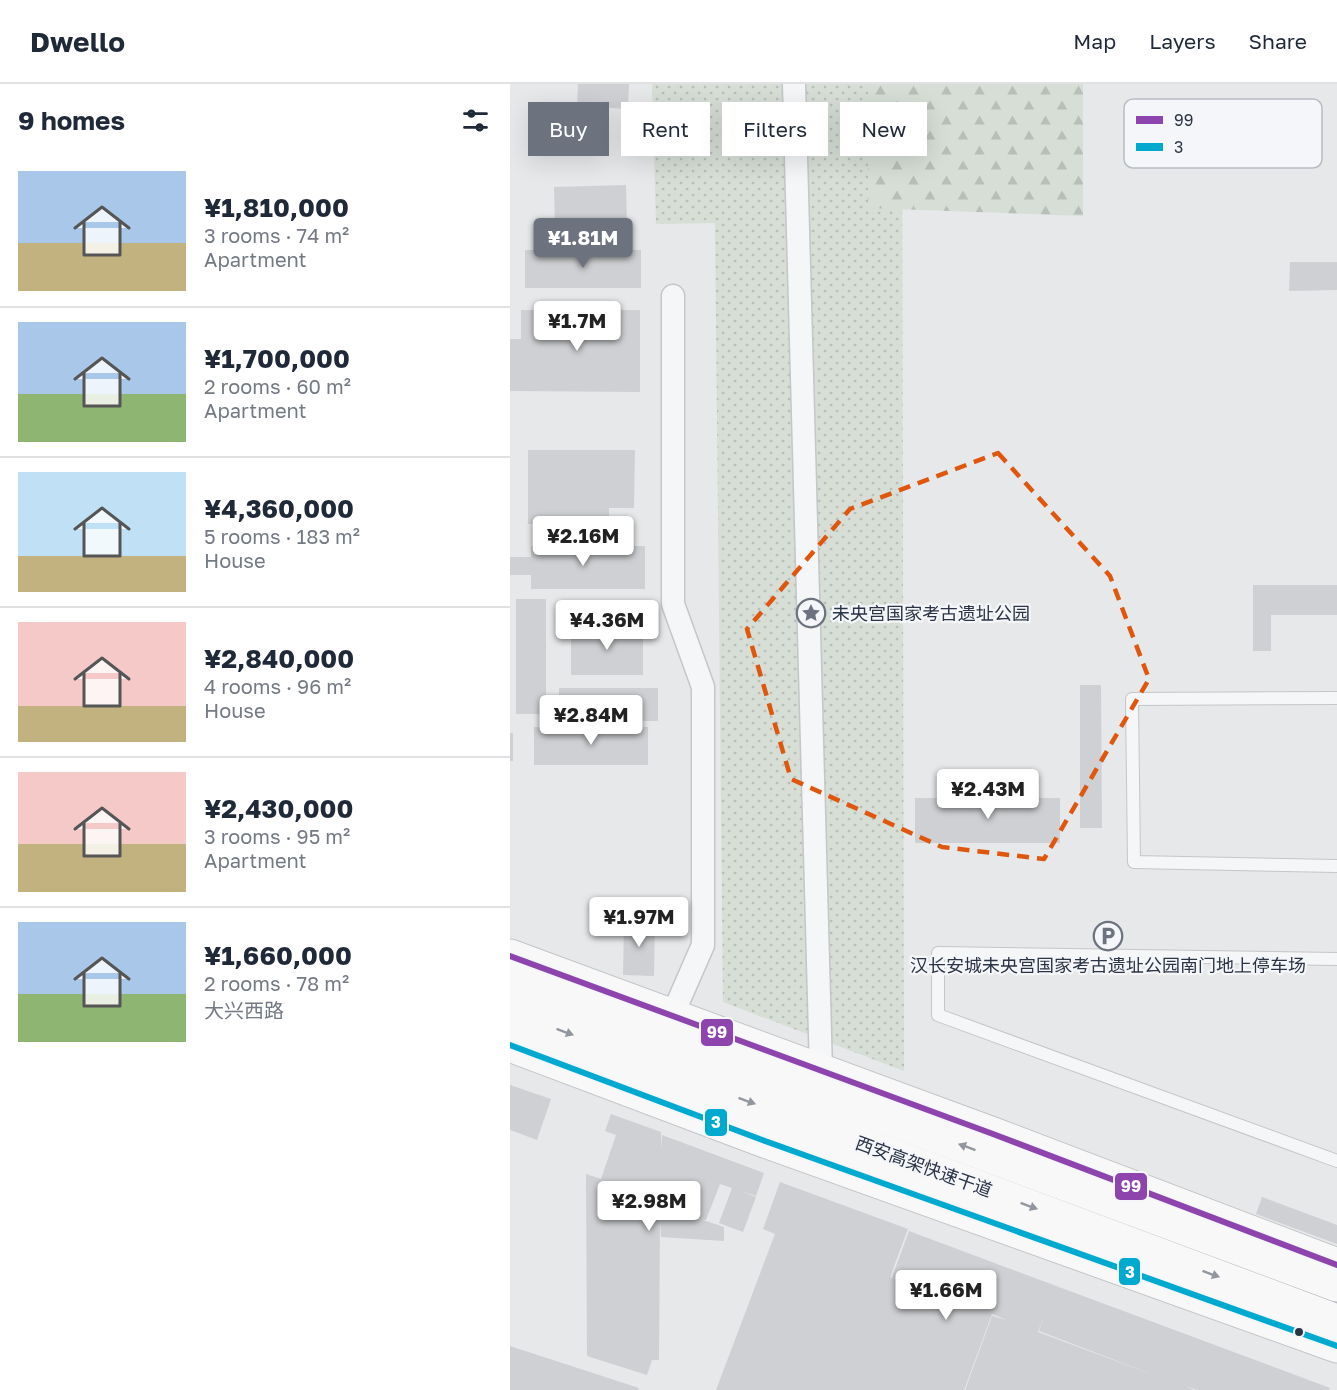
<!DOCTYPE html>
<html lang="en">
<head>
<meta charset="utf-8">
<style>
	:root { --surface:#fff; --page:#f6f6f7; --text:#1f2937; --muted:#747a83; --line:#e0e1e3; --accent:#6c737f }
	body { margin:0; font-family:"Golos Text","Noto Sans SC",sans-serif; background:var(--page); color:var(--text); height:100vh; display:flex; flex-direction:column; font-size:22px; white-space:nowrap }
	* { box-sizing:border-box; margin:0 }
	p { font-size:20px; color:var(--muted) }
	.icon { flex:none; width:33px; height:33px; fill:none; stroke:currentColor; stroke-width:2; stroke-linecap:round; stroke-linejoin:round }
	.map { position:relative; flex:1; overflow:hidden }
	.sheet { display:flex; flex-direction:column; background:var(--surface); width:510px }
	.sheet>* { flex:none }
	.banner { position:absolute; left:18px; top:18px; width:570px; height:54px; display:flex; gap:12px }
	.price { position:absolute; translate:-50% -51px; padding:0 14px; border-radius:6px; background:#fff; color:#222; font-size:20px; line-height:39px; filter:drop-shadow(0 2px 3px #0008) }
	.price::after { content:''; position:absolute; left:50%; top:36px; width:18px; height:14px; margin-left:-9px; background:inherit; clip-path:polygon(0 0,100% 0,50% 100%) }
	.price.current { background:var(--accent); color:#fff }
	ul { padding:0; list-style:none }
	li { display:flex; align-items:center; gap:18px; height:150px; padding:0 18px }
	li+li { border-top:2px solid var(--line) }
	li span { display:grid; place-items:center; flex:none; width:168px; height:120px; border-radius:0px; color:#555 }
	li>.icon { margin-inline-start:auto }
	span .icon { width:72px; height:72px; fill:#fffc; stroke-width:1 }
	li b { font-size:26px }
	h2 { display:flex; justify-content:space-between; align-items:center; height:72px; padding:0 18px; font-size:26px }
	.pill { padding:0 21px; border-radius:0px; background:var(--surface); box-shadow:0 6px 24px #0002; font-size:21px; line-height:54px }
	.pill.current { background:var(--accent); color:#fff }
	header { display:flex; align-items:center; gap:36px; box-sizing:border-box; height:84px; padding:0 30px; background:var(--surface); border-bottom:2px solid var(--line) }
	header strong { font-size:28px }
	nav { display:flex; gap:33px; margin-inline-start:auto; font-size:21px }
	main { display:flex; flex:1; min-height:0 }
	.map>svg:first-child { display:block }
</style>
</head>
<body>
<header>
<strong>Dwello</strong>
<nav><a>Map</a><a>Layers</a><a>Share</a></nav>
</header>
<main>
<section class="sheet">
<h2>9 homes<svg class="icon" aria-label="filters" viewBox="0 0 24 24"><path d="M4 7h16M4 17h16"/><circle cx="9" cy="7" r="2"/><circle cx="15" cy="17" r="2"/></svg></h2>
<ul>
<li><span style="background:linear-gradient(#a9c7e8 60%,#c2b280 0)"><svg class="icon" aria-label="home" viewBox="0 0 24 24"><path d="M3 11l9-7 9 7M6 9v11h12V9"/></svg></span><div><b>¥1,810,000</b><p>3 rooms · 74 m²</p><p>Apartment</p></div></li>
<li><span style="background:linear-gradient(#a9c7e8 60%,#8fb573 0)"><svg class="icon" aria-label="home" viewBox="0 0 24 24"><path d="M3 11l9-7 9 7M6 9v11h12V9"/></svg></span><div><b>¥1,700,000</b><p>2 rooms · 60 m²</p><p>Apartment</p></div></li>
<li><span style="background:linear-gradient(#bfe0f5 70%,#c2b280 0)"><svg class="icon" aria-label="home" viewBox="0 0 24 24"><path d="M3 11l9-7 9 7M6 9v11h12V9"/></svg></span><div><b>¥4,360,000</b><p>5 rooms · 183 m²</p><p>House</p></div></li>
<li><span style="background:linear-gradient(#f6c9c9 70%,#c2b280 0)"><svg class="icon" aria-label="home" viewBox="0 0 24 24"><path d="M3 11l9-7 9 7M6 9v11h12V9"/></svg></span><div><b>¥2,840,000</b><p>4 rooms · 96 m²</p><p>House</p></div></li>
<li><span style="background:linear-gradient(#f6c9c9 60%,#c2b280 0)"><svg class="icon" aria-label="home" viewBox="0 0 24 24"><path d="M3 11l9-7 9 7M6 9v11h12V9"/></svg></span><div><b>¥2,430,000</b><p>3 rooms · 95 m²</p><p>Apartment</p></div></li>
<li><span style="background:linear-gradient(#a9c7e8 60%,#8fb573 0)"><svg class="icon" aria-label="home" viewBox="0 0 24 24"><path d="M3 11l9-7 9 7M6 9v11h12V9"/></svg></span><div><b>¥1,660,000</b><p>2 rooms · 78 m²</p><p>大兴西路</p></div></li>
</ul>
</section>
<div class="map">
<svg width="827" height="1306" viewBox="0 0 827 1306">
	<defs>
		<pattern id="grass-dots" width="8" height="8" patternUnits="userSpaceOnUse" patternTransform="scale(1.5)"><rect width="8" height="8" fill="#d6ded6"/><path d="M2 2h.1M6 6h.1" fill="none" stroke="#b8bfb9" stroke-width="1.8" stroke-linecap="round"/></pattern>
		<pattern id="forest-firs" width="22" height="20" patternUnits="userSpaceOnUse" patternTransform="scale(1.5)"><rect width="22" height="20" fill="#d6ded6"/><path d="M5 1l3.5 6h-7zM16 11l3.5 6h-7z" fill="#b8bfb9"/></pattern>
	</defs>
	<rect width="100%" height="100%" fill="#e6e8ea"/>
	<polygon fill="url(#grass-dots)" points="142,0 392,0 394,987 213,918 205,139 146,140"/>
	<polygon fill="url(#forest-firs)" points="358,0 573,0 573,132 358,124"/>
	<g fill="#ced0d3" fill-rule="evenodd">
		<polygon points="68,0 119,0 118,25 67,22"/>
		<polygon points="116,101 117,140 45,143 44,103"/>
		<rect x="15" y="166" width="116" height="38"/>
		<polygon points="780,178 827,178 827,206 779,207"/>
		<polygon points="11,226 130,226 130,308 0,307 0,255 11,255"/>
		<polygon points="18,366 125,366 124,424 99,424 99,440 18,440"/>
		<polygon points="21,462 135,462 135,505 21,505 21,491 0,491 0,473 21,473"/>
		<polygon points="743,501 827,501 827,531 761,531 761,567 743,567"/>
		<rect x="6" y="515" width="30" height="115"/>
		<rect x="61" y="543" width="72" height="48"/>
		<polygon points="570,601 591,601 592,744 570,744"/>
		<rect x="49" y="604" width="99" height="33"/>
		<rect x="24" y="643" width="114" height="38"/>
		<rect x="0" y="649" width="3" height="28"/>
		<rect x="405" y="714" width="145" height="45"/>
		<polygon points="114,837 145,838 144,892 113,891"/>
		<polygon points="0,1001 41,1015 27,1056 0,1046"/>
		<polygon points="101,1030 151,1048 151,1066 152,1051 254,1089 246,1112 230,1107 246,1113 233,1148 209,1139 222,1104 210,1100 196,1136 193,1136 214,1143 214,1157 151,1153 150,1134 149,1276 142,1276 137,1291 77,1272 76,1090 91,1095 106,1051 95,1047"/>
		<path d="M270,1098L398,1145L380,1193L439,1215L382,1193L399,1147L820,1304L819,1306H687L676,1302L684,1306H455L482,1232L497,1236L482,1230L454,1306H206L265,1150L253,1145ZM534,1231L529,1247L657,1296L528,1248Z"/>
		<polygon points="752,1113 827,1141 827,1160 746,1130"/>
		<polygon points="0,1262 129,1304 128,1306 0,1306"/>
	</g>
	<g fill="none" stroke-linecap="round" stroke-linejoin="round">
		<g stroke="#c4c6c8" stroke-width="14">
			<g id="lane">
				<polyline points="827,614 622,615 624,778 827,782"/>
				<polyline points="827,875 428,869 428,931 827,1077"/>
			</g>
		</g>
		<g stroke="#c4c6c8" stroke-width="25">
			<g id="street">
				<polyline points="284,0 311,987"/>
				<polyline points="162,932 193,861 193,603 163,520 163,212"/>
			</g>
		</g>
		<g stroke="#c2c5c8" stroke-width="35">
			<g id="primary">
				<polyline points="0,872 483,1050 827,1181"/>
				<polyline points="0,961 255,1057 827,1262"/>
			</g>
		</g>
		<g stroke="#b8bbbf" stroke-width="35">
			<g id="highway">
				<polyline points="0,894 827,1201"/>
				<polyline points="0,928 827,1237"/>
			</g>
		</g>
		<use href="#lane" stroke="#f5f6f7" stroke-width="12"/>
		<use href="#street" stroke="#f5f6f7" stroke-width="22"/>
		<use href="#primary" stroke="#f8f8f8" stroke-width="33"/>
		<use href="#highway" stroke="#f8f8f8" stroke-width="33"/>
		<g stroke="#f4f6f9" stroke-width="10">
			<polyline id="bus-1" points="0,872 483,1050 827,1181"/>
		</g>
		<g stroke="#f4f6f9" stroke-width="10">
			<polyline id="bus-2" points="0,961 255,1057 827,1262"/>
		</g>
		<use href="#bus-1" stroke="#8e44ad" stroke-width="6"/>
		<use href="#bus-2" stroke="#00a9ce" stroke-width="6"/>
	</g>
	<defs><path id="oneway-solid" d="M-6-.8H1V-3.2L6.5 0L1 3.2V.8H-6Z" transform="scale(1.5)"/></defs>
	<g fill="#92969e">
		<use href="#oneway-solid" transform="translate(55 948) rotate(20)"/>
		<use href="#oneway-solid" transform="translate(237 1017) rotate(20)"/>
		<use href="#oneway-solid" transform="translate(457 1063) rotate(-160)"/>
		<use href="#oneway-solid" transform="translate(519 1122) rotate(20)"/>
		<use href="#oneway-solid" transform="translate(701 1190) rotate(20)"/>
	</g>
	<path fill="none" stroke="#df570f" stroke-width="4.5" stroke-dasharray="12 8" stroke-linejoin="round" d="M488,369L600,492L639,595L534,775L432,763L281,695L237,545L340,425Z"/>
	<defs>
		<g id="sight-ring" transform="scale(1.5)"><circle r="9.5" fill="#f4f6f9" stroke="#6c737f" stroke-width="1.5"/><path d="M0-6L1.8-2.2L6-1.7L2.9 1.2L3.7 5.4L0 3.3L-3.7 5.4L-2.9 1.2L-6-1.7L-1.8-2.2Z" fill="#6c737f"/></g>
		<g id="parking-ring" transform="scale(1.5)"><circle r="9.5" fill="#f4f6f9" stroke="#6c737f" stroke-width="1.5"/><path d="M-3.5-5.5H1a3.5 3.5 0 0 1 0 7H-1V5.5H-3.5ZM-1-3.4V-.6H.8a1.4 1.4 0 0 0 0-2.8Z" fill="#6c737f"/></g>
	</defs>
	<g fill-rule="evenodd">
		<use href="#sight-ring" x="301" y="529"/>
		<use href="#parking-ring" x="598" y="852"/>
	</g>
	<circle fill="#2b3445" stroke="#f4f6f9" stroke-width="2" cx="789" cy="1248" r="5"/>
	<g text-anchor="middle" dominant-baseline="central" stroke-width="4.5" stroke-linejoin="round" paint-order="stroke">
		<g font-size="18" fill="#2b3445" stroke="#f4f6f9" text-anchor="start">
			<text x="322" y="529">未央宫国家考古遗址公园</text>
			<text x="598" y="881" text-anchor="middle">汉长安城未央宫国家考古遗址公园南门地上停车场</text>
		</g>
		<g font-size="18" fill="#2b3445" stroke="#f4f6f9">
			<text transform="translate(414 1082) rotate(20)">西安高架快速干道</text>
		</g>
	</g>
	<rect x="614" y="15" width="198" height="69" rx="9" fill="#f4f6f9" stroke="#b8bcc3" stroke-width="1.5"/>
	<rect x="626" y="32" width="27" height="8" fill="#8e44ad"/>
	<rect x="626" y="59" width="27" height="8" fill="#00a9ce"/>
	<g font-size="16" fill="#2b3445">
		<text x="664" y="42">99</text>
		<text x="664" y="69">3</text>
	</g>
	<g stroke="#f4f6f9" stroke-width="2">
		<rect x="190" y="934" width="34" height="29" rx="6" fill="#8e44ad"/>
		<rect x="194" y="1024" width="24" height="29" rx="6" fill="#00a9ce"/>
		<rect x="604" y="1088" width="34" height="29" rx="6" fill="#8e44ad"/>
		<rect x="608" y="1173" width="23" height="29" rx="6" fill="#00a9ce"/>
	</g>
	<g font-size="16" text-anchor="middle" font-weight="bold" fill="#fff">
		<text x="207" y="954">99</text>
		<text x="206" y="1044">3</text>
		<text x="621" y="1108">99</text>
		<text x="620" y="1194">3</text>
	</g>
</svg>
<b class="price current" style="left:73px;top:185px">¥1.81M</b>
<b class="price" style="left:67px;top:268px">¥1.7M</b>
<b class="price" style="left:73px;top:483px">¥2.16M</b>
<b class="price" style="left:97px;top:567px">¥4.36M</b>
<b class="price" style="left:81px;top:662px">¥2.84M</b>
<b class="price" style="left:478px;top:736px">¥2.43M</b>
<b class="price" style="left:129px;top:864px">¥1.97M</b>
<b class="price" style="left:139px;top:1148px">¥2.98M</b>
<b class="price" style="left:436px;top:1237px">¥1.66M</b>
<div class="banner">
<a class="pill current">Buy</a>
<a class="pill">Rent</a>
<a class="pill">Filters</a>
<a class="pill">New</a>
</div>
</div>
</main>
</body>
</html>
